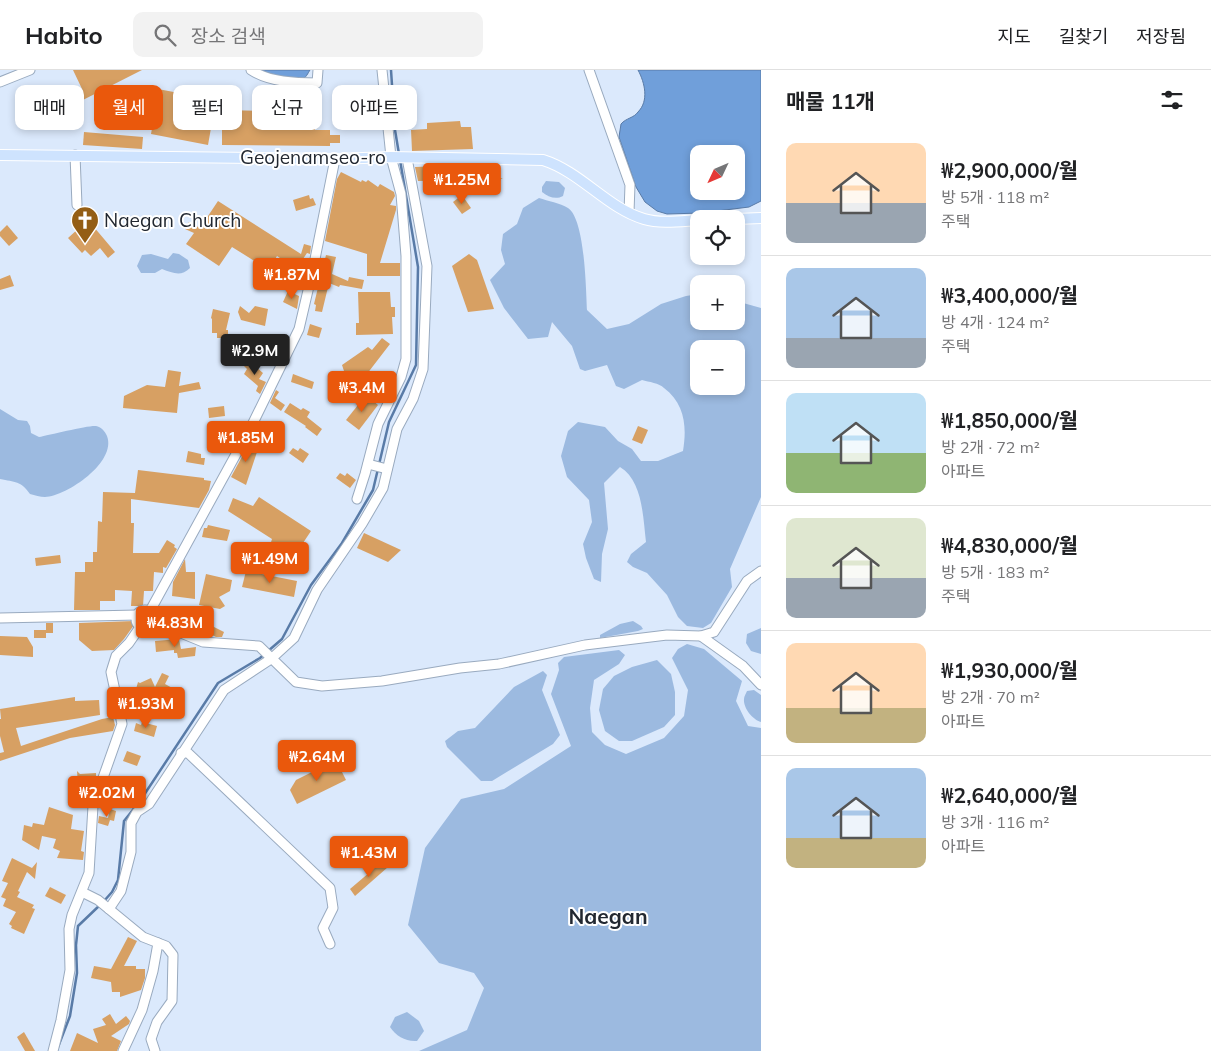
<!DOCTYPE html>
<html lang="ko">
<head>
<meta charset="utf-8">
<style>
	:root { --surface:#fff; --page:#f2f2f2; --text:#202124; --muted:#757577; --line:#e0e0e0; --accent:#ea580c }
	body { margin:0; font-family:Mulish,"Noto Sans KR",sans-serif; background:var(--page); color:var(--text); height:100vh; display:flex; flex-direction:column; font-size:19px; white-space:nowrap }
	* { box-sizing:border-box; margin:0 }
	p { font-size:16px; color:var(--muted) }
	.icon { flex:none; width:28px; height:28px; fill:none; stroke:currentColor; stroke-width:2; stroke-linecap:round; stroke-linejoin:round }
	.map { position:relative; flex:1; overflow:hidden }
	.drawer { display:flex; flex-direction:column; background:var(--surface); width:450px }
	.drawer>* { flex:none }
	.top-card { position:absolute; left:15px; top:15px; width:475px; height:45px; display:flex; gap:10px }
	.needle { width:32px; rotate:226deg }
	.controls { position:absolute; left:690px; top:75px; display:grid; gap:10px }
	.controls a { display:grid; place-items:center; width:55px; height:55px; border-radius:10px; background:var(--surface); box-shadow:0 2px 8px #0003; font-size:25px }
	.price { position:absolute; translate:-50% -42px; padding:0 11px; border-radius:5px; background:var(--accent); color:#fff; font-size:16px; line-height:32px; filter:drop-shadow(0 1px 2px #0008) }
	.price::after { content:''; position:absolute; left:50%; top:30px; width:15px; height:11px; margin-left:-8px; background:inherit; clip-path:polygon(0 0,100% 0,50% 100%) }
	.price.current { background:#222; color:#fff }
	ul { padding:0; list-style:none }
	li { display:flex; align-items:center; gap:15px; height:125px; padding:0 25px }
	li+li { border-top:1px solid var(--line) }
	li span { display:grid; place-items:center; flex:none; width:140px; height:100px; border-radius:10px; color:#555 }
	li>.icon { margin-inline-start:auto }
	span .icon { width:60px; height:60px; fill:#fffc; stroke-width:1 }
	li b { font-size:21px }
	h2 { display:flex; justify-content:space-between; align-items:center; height:60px; padding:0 25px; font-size:21px }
	.chip { padding:0 18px; border-radius:10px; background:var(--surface); box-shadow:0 2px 8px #0003; font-size:18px; line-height:45px }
	.chip.current { background:var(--accent); color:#fff }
	header { display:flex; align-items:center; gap:30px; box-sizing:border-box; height:70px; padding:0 25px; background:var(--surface); border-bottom:1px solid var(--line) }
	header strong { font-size:24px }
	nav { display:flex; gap:28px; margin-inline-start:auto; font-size:18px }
	.search { width:350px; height:45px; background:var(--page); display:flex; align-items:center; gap:12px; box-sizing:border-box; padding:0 18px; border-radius:10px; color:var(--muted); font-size:19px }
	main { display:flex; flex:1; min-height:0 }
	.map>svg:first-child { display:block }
</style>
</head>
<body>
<header>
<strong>Habito</strong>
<div class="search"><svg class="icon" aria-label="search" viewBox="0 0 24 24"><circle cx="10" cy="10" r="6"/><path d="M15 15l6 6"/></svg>장소 검색</div>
<nav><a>지도</a><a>길찾기</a><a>저장됨</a></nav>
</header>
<main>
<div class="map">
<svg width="761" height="981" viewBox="0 0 761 981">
	<rect width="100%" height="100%" fill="#dbe9fc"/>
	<g fill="#9cbae0" fill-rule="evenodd">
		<path d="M546,111L559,112L565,118L563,126C556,130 548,127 542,122V117Z"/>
		<path d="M539,128C548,131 560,133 568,138C585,149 586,220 587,240L607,259L629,254L661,234L686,226L699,224V251H736V231L761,238V427L730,499L732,517L711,553L703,558L687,556L678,547L667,525L647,503L633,497L627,492L631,484L646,472C643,448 643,411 620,397L604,413L608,459L602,484L601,512L594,509L586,488L583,474L592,452L589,430L567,407L561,386L568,361L578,352L605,357L618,371L632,379L641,391H658L683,381C687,357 685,334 664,318C659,313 649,312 642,310L624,319L616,316L607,295L585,301L580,299L572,276L552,252L548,267L528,269L504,238L490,210L505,194L501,180L503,164L517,154L523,138ZM699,279H736V316H699Z"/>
		<path d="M173,183L179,184L188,190L190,198C181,207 173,203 162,199L155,203H141L137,196L142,185L151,184L168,189Z"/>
		<path d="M0,339L18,350L27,351L30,356L31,363L39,367C49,365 89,355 96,356C101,357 105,361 107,366C117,392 67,426 45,427C40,427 35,425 30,424C21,411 15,412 0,409Z"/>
		<polygon points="633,551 641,556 643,559 638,561 600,568 600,565 620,554"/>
		<polygon points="761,558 761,584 751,581 746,573 747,564"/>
		<polygon points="687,574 704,579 742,611 736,631 748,656 761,658 761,981 419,981 467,960 484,918 474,903 439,893 408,855 425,778 461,729 504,719 571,676 551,624 559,600 558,593 564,587 619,580 625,585 619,594 594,610 590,638 592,662 605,675 626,684 664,668 684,646 688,620 672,588 678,579"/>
		<polygon points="657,590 671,604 675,622 675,645 664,657 632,671 619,671 605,661 599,640 603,619 614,606 632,597"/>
		<polygon points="543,601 547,605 542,620 560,665 553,674 492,711 481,711 447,677 445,671 458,661 475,658 514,617"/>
		<path d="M754,620L761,625V652C753,650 743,638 744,629C744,626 746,624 747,621Z"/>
		<path d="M407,942L419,951L424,961L417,971C406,972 396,966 390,957L395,947Z"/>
	</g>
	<g fill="#709fda" stroke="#597ba7" fill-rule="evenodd">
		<path d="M259,0H310C308,3 306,8 302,9C291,12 270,3 259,0Z"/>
		<path d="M638,0H761V131L749,137L701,143L667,144L657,141L645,132L636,117L619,67L621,54C626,48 634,48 638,42C649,31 645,13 638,0ZM699,84H736V121H699Z"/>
	</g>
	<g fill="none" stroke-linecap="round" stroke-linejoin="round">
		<g stroke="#597ba7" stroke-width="2.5">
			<polyline points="391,0 395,60 399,84"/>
			<polyline points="104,831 112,822 118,810 124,751 140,731 218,613 260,588 282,569 311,515 342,473 373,420 389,352 416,295 418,197 400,90"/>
			<polyline points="58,977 70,946 77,903 76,875 78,856 100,835"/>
		</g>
	</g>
	<g fill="#d7a063">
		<polygon points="73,0 142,0 75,34 71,26 83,21"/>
		<polygon points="142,16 216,30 208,75 151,64 154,47 146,45 148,36 142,35 144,24 140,24"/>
		<polygon points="222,40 261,41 261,50 314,50 315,60 330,60 330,65 340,65 340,73 330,73 330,76 222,75"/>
		<polygon points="460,51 461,57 471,57 473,79 412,81 411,60 427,59 427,53"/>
		<polygon points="84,62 143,67 142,79 83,75"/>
		<polygon points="465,95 471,95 471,110 418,111 415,97"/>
		<polygon points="480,99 503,109 501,109 497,119 479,112 484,109 472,110"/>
		<polygon points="341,102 361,112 362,110 366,112 368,110 378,117 380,114 394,122 395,126 390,135 396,136 396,140 380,193 400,193 400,206 367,206 367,184 325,171 337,109"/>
		<polygon points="309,125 310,129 313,128 316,135 296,141 293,130"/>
		<polygon points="462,125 471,138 462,144 453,132"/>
		<polygon points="218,131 301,184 304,174 311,176 310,184 307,183 301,192 306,196 295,211 294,210 289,216 280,207 290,195 277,186 269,200 232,177 219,196 186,174 194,163 185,159 189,152 200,158"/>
		<polygon points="88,150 115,182 108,188 100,178 91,186 85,180 82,183 68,168"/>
		<polygon points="7,155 18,168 9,176 0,166 0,162"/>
		<polygon points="469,184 477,190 494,239 468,242 452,196"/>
		<polygon points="326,185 336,187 332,204 348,211 349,207 364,210 362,219 340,215 339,217 329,213 322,242 315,241 316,235 314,234"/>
		<polygon points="10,205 14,216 0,220 0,209"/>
		<polygon points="288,221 299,226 297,239 283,232"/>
		<polygon points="358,222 390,222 391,237 395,237 395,247 392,247 393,264 356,265 356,253 359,253"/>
		<polygon points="240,236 249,243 255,236 268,239 265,256 241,250 238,242"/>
		<polygon points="213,239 230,243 226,260 228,260 228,268 217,268 217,263 212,263 212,249 211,248"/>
		<polygon points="310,254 322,258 319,268 307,265"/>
		<polygon points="382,268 390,274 360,313 344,301 342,295 368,277 372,280"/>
		<polygon points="255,269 255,281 259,277 264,277 279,285 275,293 228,270"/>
		<polygon points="248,290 263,303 259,309 266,312 260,324 256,321 258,316 244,304 247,299 243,295"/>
		<polygon points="168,300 181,302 179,316 199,312 201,319 179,323 177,343 123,338 124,326 147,315 165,317"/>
		<polygon points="293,304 314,312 312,319 291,312"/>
		<polygon points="276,320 279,322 275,328 285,335 281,341 270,333"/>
		<polygon points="366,325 378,335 359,360 346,350"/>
		<polygon points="290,333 301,340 303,338 310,342 307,347 322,359 317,366 305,357 306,356 284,342"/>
		<polygon points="224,336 225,346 209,348 208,338"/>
		<polygon points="226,353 226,358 228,354 241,362 231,380 214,375 215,368 218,368"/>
		<polygon points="638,356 648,360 642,374 632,370"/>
		<polygon points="252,368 260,373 246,415 231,407"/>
		<polygon points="293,378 298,381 300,378 309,384 303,393 289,383"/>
		<polygon points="188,381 201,384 201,388 205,388 204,395 186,392"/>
		<polygon points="138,400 204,408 204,410 211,411 209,420 199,438 131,429 131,453 134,453 133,483 159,483 167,470 175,475 174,477 177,479 166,498 163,497 163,503 154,502 153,521 144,521 143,536 131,536 132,521 115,520 115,531 100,531 100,540 74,540 75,502 85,502 85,492 93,492 93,482 97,482 98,451 102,452 103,422 135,423"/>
		<polygon points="340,403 345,406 347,403 356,410 350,418 336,408"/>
		<polygon points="259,427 311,461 285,500 266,488 272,469 228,441 233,428 253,436"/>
		<polygon points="208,455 230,460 227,471 202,467 204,458 207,458"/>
		<polygon points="364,463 401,480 388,492 357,478"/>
		<polygon points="60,485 61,493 36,496 35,488"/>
		<polygon points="185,489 186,502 195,502 195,529 172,526 173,512"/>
		<polygon points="246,501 297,511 294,527 242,517"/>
		<polygon points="206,504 232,510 230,521 219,527 225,536 220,539 199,535"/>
		<polygon points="185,547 197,554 197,563 161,548"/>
		<polygon points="134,551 134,555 124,569 114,580 92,581 79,570 79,553"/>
		<polygon points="46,553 53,553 53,563 46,563 46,568 34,568 34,560 46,560"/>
		<polygon points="208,554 224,562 222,567 216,567 204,561"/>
		<polygon points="0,566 27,567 33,577 33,587 0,585"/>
		<polygon points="179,569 181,579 196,577 195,586 178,588 177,583 174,583 174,580 156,582 155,571"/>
		<polygon points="162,603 169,606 165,614 176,620 173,626 155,617 157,619 151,639 123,630 122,626 124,619 127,620 128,617 136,619 138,612 140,613 151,608 155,617"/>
		<polygon points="75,627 75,631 99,630 100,645 16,658 21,676 102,649 113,647 115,655 113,661 70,668 0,691 0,683 4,682 0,666 0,649 1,649 0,639"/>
		<polygon points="142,652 157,656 154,667 134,661 136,653 141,655"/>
		<polygon points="127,681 141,686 137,696 123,691"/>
		<polygon points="336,690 346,710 297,734 290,720 296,710"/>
		<polygon points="77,701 80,704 96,703 96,710 86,710 93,717 90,727 78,715"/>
		<polygon points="120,711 129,716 124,725 111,718 114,712 118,714"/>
		<polygon points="49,737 73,745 71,759 84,761 81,781 84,782 83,790 57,788 60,781 53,778 56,769 42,766 39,780 22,770 24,755 32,757 33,753 44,755"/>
		<polygon points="110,739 116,741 114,751 110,750 108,756 98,753 99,746 108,748"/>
		<polygon points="12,788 32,798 37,792 35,809 27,802 18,821 20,822 17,827 34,835 32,838 35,839 24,864 11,858 12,856 9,854 16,842 3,836 6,829 1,827 8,813 2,811"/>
		<polygon points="383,791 388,797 355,826 350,819"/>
		<polygon points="50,817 66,825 61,834 45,826"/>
		<polygon points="128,867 137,871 124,896 136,896 136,899 145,899 145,908 141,920 120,927 120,922 112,922 111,912 91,908 94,896 111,899"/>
		<polygon points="110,944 116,954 126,946 130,951 129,954 111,966 121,971 117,981 70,981 77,963 98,973 93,959 106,955 102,949"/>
		<polygon points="24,962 35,981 25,981 17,967"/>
	</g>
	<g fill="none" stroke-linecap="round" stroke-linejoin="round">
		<g stroke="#99aabf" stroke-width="11">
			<g id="minor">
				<path d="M251,0C269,12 296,13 317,13L318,0"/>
				<polyline points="589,0 630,115 629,142"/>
				<polyline points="0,12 30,0"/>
				<polyline points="75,85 77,135"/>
				<polyline points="368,394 387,399"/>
				<polyline points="357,429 365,404 378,354 401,307 406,289 406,186 401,124 391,87 382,0"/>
				<circle cx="145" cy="549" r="9"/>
				<polyline points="150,541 252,355 299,259 313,199 335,89"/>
				<polyline points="0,548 137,545"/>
				<polyline points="154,552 203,572 259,576 296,612 322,616 382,611 460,598 499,594 585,575 667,565 701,566 714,562 747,511 761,501"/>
				<polyline points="701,566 743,596 761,615"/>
				<polyline points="181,683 188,683 330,818 333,838 323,858 330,874"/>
				<polyline points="82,822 98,830 143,867 166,876 173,885 172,931 157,952 151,969 155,981"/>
				<polyline points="109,839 121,821 131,782 131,753 137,742 149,734 224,620 271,589 294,568 317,520 362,454 383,418 397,359 413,329 423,299 427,196 407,88"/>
				<polyline points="53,981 61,950 70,900 69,859 72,845 89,803 93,736 122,654 111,602 116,586 129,573 140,557"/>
				<polyline points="123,981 142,940 153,901 158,873"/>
			</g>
		</g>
		<g stroke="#fff" stroke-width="12">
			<g id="major">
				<path d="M0,85L335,89L391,87L543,90C581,102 607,138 644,149C661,154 681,151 699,150"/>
				<polyline points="736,149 761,148"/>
			</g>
		</g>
		<use href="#minor" stroke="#fff" stroke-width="9"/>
		<use href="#major" stroke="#cee3fe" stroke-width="10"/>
	</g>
	<defs>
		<g id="church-pin" transform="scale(1.4375)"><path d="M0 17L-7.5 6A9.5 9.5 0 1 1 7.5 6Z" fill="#945e15" stroke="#fff"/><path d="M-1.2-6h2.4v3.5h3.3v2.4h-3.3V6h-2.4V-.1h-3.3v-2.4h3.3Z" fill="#fff"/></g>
	</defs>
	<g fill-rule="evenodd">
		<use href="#church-pin" x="85" y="150"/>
	</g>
	<g text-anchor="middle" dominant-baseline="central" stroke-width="4" stroke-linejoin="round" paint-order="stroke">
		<g font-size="19" fill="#222831" stroke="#fff">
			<text x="313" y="87">Geojenamseo-ro</text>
		</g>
		<g font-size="19" fill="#222831" stroke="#fff" text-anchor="start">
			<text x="104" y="150">Naegan Church</text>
		</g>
		<g font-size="21" font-weight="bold" fill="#222831" stroke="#fff">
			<text x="608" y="846">Naegan</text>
		</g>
	</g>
</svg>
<div class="controls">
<a><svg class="needle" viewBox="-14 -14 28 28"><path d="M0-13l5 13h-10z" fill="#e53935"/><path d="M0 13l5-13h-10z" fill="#757577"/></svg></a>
<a><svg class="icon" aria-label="locate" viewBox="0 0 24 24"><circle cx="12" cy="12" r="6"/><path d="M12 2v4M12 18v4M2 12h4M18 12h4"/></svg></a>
<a>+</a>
<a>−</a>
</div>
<b class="price" style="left:462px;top:135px">₩1.25M</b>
<b class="price" style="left:292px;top:230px">₩1.87M</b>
<b class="price current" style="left:255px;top:306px">₩2.9M</b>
<b class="price" style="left:362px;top:343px">₩3.4M</b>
<b class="price" style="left:246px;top:393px">₩1.85M</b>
<b class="price" style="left:270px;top:514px">₩1.49M</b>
<b class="price" style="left:175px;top:578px">₩4.83M</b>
<b class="price" style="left:146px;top:659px">₩1.93M</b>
<b class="price" style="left:317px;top:712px">₩2.64M</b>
<b class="price" style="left:107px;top:748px">₩2.02M</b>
<b class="price" style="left:369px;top:808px">₩1.43M</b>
<div class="top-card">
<a class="chip">매매</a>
<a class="chip current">월세</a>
<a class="chip">필터</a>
<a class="chip">신규</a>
<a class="chip">아파트</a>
</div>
</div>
<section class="drawer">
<h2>매물 11개<svg class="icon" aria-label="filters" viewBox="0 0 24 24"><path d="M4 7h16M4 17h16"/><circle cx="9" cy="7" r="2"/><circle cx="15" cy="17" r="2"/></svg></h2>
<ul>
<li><span style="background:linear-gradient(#ffd9b3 60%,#9aa5b1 0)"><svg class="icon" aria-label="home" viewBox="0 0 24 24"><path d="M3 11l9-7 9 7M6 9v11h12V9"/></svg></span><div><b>₩2,900,000/월</b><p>방 5개 · 118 m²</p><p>주택</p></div></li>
<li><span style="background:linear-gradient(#a9c7e8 70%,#9aa5b1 0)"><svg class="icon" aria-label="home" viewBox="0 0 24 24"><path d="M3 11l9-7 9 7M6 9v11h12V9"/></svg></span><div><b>₩3,400,000/월</b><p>방 4개 · 124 m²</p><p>주택</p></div></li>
<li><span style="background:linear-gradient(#bfe0f5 60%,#8fb573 0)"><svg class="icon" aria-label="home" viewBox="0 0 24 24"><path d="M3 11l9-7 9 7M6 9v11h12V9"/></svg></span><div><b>₩1,850,000/월</b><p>방 2개 · 72 m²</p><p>아파트</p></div></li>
<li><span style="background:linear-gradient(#dfe7d0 60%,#9aa5b1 0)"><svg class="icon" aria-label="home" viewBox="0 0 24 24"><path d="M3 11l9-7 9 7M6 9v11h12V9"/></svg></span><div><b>₩4,830,000/월</b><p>방 5개 · 183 m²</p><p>주택</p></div></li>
<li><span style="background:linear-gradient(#ffd9b3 65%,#c2b280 0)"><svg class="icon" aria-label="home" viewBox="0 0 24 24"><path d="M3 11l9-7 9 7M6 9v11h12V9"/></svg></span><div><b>₩1,930,000/월</b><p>방 2개 · 70 m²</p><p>아파트</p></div></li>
<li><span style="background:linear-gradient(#a9c7e8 70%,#c2b280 0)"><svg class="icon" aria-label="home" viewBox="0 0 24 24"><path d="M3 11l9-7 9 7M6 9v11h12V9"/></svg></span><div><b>₩2,640,000/월</b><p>방 3개 · 116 m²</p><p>아파트</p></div></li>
</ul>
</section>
</main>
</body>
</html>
